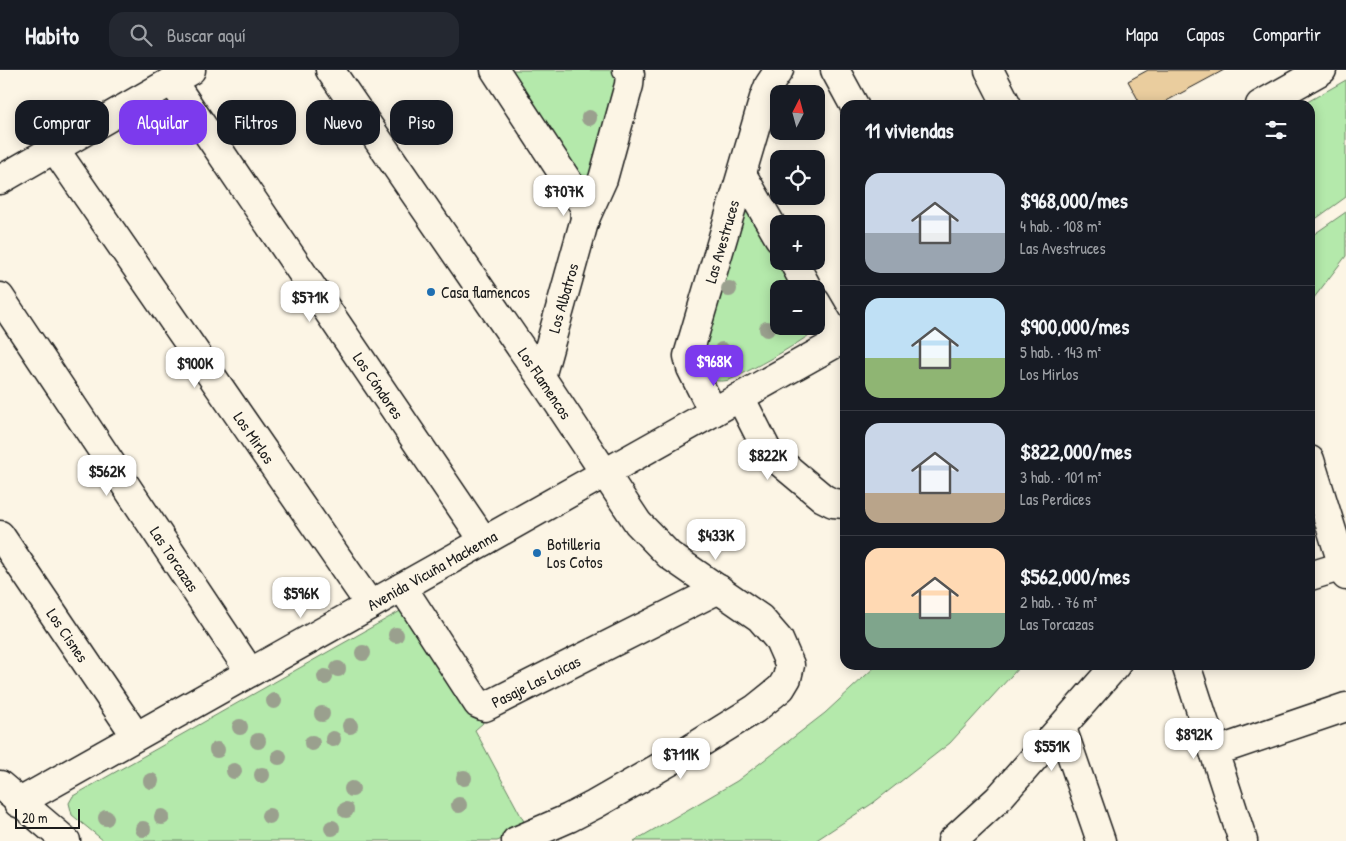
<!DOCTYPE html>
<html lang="es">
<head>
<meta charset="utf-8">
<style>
	:root { --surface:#171b24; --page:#242831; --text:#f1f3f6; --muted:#9ea1a6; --line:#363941; --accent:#7c3aed }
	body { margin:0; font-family:"Patrick Hand",sans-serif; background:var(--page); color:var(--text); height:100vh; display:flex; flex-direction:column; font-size:19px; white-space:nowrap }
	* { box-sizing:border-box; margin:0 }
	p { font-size:16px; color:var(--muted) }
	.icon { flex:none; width:28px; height:28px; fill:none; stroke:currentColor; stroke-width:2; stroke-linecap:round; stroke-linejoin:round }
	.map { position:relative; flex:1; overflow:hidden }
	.sheet { position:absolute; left:840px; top:30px; width:475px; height:570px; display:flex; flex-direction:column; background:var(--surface); border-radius:15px; box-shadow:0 2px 12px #0003 }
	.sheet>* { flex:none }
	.banner { position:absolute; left:15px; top:30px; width:475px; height:45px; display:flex; gap:10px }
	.needle { width:32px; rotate:6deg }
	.tools { position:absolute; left:770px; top:15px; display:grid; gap:10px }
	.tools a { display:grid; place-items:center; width:55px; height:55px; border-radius:10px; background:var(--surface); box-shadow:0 2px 12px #0003; font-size:25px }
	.scale { position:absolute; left:15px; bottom:12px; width:65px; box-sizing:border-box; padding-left:5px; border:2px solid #1c1c1c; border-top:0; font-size:14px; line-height:18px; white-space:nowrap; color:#1c1c1c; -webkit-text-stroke:4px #fcf5e5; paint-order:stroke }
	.price { position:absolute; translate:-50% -42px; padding:0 11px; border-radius:10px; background:#fff; color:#222; font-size:16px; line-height:32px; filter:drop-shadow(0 1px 2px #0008) }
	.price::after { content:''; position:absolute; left:50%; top:30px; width:15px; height:11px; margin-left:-8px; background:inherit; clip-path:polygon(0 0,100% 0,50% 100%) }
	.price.on { background:var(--accent); color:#fff }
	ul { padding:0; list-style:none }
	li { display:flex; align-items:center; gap:15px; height:125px; padding:0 25px }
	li+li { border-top:1px solid var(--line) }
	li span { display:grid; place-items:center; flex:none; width:140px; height:100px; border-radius:15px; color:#555 }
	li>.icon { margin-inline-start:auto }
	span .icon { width:60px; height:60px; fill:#fffc; stroke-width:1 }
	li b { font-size:21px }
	h2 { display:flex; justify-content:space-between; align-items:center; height:60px; padding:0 25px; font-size:21px }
	.tag { padding:0 18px; border-radius:15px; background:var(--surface); box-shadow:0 2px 12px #0003; font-size:18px; line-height:45px }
	.tag.on { background:var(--accent); color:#fff }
	header { display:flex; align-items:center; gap:30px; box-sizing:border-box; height:70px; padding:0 25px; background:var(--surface); border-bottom:1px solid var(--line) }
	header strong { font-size:24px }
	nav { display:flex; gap:28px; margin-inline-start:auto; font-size:18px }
	.search { width:350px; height:45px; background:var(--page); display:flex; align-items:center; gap:12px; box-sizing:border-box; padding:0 18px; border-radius:15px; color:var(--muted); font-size:19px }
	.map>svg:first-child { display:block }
</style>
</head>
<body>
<header>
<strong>Habito</strong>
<div class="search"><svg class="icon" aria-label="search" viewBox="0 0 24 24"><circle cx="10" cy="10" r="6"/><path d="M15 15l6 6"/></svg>Buscar aquí</div>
<nav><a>Mapa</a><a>Capas</a><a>Compartir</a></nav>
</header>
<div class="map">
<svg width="1346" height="771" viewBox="0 0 1346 771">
	<rect width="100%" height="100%" fill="#fcf5e5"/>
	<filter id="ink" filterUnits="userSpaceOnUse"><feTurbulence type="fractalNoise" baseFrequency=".02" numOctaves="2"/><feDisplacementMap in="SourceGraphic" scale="10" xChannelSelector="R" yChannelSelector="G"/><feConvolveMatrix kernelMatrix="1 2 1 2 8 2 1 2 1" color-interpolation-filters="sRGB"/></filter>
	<g filter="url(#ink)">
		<g fill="#b4e9ab" stroke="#688264">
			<polygon points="507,0 615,0 618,3 588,117"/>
			<polygon points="1346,10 1346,127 1310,153 1310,35 1302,35"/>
			<path d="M745,127L779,180V191H785L801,219H779V256L818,257C814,266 741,306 729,310C721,312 714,311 707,308L700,287Z"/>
			<polygon points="1346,142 1346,186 1310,233 1310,167"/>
			<polygon points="411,535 483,653 475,660 528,759 497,771 104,771 72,745 69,733 73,726"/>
			<polygon points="877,595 1021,595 950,673 873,733 815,771 634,771 737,711 825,643"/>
		</g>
		<polygon fill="#eacd9e" stroke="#1c1c1c" points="1148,0 1224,0 1159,35 1141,35 1128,11"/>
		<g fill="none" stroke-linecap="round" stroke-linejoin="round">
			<g stroke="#1c1c1c" stroke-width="31">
				<g id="minor">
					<path id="s1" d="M330,0L541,307L638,453L669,485L760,548L779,570L790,595L787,608L781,618L755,639L681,685L594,735L569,748L516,771"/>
					<polyline points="495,0 584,136 585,149 541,307"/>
					<polyline points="835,0 854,35"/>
					<polyline points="989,0 1007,35"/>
					<path id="s2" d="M172,11L484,471"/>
					<polyline points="1260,35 1322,0"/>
					<path id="s3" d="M54,78L370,535"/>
					<polyline points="743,106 779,168"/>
					<polyline points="0,110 191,0"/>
					<polyline points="585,149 603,109 629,15 630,4 627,0"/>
					<polyline points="793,191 808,219"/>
					<path id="s4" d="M0,227L250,602"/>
					<polyline points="816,232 839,271"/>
					<polyline points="740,327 768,382 823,428 833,433 845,434"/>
					<path id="s5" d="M713,342L691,298L688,286L764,28L769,15L779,0"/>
					<polyline points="1310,390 1346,506"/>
					<path id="s6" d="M0,465L136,666"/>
					<polyline points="1310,506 1346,495"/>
					<path id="s7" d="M402,517L478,634L485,637L719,519"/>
					<polyline points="1186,595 1243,771"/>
					<polyline points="1062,658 1101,771"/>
					<polyline points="1214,682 1346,637"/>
					<polyline points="0,715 66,771"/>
					<path id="s8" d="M18,733L845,268"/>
					<polyline points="952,771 998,729 1116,595"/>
				</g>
			</g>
			<use href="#minor" stroke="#fcf5e5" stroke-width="28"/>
		</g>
		<g fill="#9aa08e">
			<circle cx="589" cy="48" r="8"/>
			<circle cx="729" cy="219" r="8"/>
			<circle cx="767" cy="259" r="8"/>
			<circle cx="722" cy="280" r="8"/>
			<circle cx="396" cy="565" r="8"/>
			<circle cx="363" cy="583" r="8"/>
			<circle cx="338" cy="599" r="8"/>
			<circle cx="325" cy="607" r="8"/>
			<circle cx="274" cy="631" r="8"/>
			<circle cx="322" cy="644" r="8"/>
			<circle cx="350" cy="656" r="8"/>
			<circle cx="240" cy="657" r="8"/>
			<circle cx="333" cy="669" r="8"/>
			<circle cx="258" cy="671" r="8"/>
			<circle cx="312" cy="673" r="8"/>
			<circle cx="217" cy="680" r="8"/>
			<circle cx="279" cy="687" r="8"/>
			<circle cx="234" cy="701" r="8"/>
			<circle cx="262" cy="705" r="8"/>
			<circle cx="464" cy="708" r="8"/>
			<circle cx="151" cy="711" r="8"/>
			<circle cx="352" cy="719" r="8"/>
			<circle cx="459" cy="735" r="8"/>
			<circle cx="346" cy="740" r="8"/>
			<circle cx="269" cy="746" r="8"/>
			<circle cx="162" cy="747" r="8"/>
			<circle cx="106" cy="748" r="8"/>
			<circle cx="332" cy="758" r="8"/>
			<circle cx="143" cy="759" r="8"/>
		</g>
	</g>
	<g fill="#1f6fb2" stroke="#fcf5e5" stroke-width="2">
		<circle cx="431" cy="222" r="5"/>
		<circle cx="537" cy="483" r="5"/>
	</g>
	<g text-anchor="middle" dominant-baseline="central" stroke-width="4" stroke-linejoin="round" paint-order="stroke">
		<g font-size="16" fill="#1c1c1c" stroke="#fcf5e5">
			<text stroke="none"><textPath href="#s5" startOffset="181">Las Avestruces</textPath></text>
			<text transform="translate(563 228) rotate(-74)">Los Albatros</text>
			<text stroke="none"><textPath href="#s1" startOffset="380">Los Flamencos</textPath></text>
			<text stroke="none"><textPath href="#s2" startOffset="368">Los Cóndores</textPath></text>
			<text stroke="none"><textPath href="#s3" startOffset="352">Los Mirlos</textPath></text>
			<text stroke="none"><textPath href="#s4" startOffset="315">Las Torcazas</textPath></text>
			<text stroke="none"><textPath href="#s8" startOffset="475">Avenida Vicuña Mackenna</textPath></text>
			<text stroke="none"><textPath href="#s6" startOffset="121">Los Cisnes</textPath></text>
			<text stroke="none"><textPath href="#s7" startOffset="204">Pasaje Las Loicas</textPath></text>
		</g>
		<g font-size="16" fill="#1c1c1c" stroke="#fcf5e5" text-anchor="start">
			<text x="441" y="222">Casa flamencos</text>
			<text x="547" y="474">Botilleria<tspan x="547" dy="18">Los Cotos</tspan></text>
		</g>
	</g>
</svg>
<div class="tools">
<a><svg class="needle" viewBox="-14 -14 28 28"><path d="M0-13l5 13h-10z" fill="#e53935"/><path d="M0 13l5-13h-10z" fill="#9ea1a6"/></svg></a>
<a><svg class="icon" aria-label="locate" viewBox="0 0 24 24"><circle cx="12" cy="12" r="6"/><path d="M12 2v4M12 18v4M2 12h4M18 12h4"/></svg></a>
<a>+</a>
<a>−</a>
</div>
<div class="scale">20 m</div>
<b class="price" style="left:564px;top:147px">$707K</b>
<b class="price" style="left:310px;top:253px">$571K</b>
<b class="price on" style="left:714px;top:317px">$968K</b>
<b class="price" style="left:195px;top:319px">$900K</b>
<b class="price" style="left:768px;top:411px">$822K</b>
<b class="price" style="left:107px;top:427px">$562K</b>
<b class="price" style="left:716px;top:491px">$433K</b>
<b class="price" style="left:301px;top:549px">$596K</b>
<b class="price" style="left:1194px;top:690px">$892K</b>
<b class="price" style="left:1052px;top:702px">$551K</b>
<b class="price" style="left:681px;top:710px">$711K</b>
<div class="banner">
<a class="tag">Comprar</a>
<a class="tag on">Alquilar</a>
<a class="tag">Filtros</a>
<a class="tag">Nuevo</a>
<a class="tag">Piso</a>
</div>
<section class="sheet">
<h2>11 viviendas<svg class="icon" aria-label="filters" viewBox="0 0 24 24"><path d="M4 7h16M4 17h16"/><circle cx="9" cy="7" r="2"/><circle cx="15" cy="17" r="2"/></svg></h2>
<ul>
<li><span style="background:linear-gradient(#c9d6e8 60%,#9aa5b1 0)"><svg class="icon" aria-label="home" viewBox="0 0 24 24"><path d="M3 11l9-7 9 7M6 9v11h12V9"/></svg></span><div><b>$968,000/mes</b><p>4 hab. · 108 m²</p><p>Las Avestruces</p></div></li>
<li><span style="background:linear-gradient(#bfe0f5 60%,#8fb573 0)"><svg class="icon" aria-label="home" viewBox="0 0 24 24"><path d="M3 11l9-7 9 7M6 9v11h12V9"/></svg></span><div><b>$900,000/mes</b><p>5 hab. · 143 m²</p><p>Los Mirlos</p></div></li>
<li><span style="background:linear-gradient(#c9d6e8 70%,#b9a48a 0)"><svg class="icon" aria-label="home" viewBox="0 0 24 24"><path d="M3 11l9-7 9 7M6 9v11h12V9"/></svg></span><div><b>$822,000/mes</b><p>3 hab. · 101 m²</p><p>Las Perdices</p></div></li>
<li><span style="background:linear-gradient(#ffd9b3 65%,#7fa58c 0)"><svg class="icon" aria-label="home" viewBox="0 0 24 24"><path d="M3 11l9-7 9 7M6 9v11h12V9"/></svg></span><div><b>$562,000/mes</b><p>2 hab. · 76 m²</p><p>Las Torcazas</p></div></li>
</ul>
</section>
</div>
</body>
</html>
